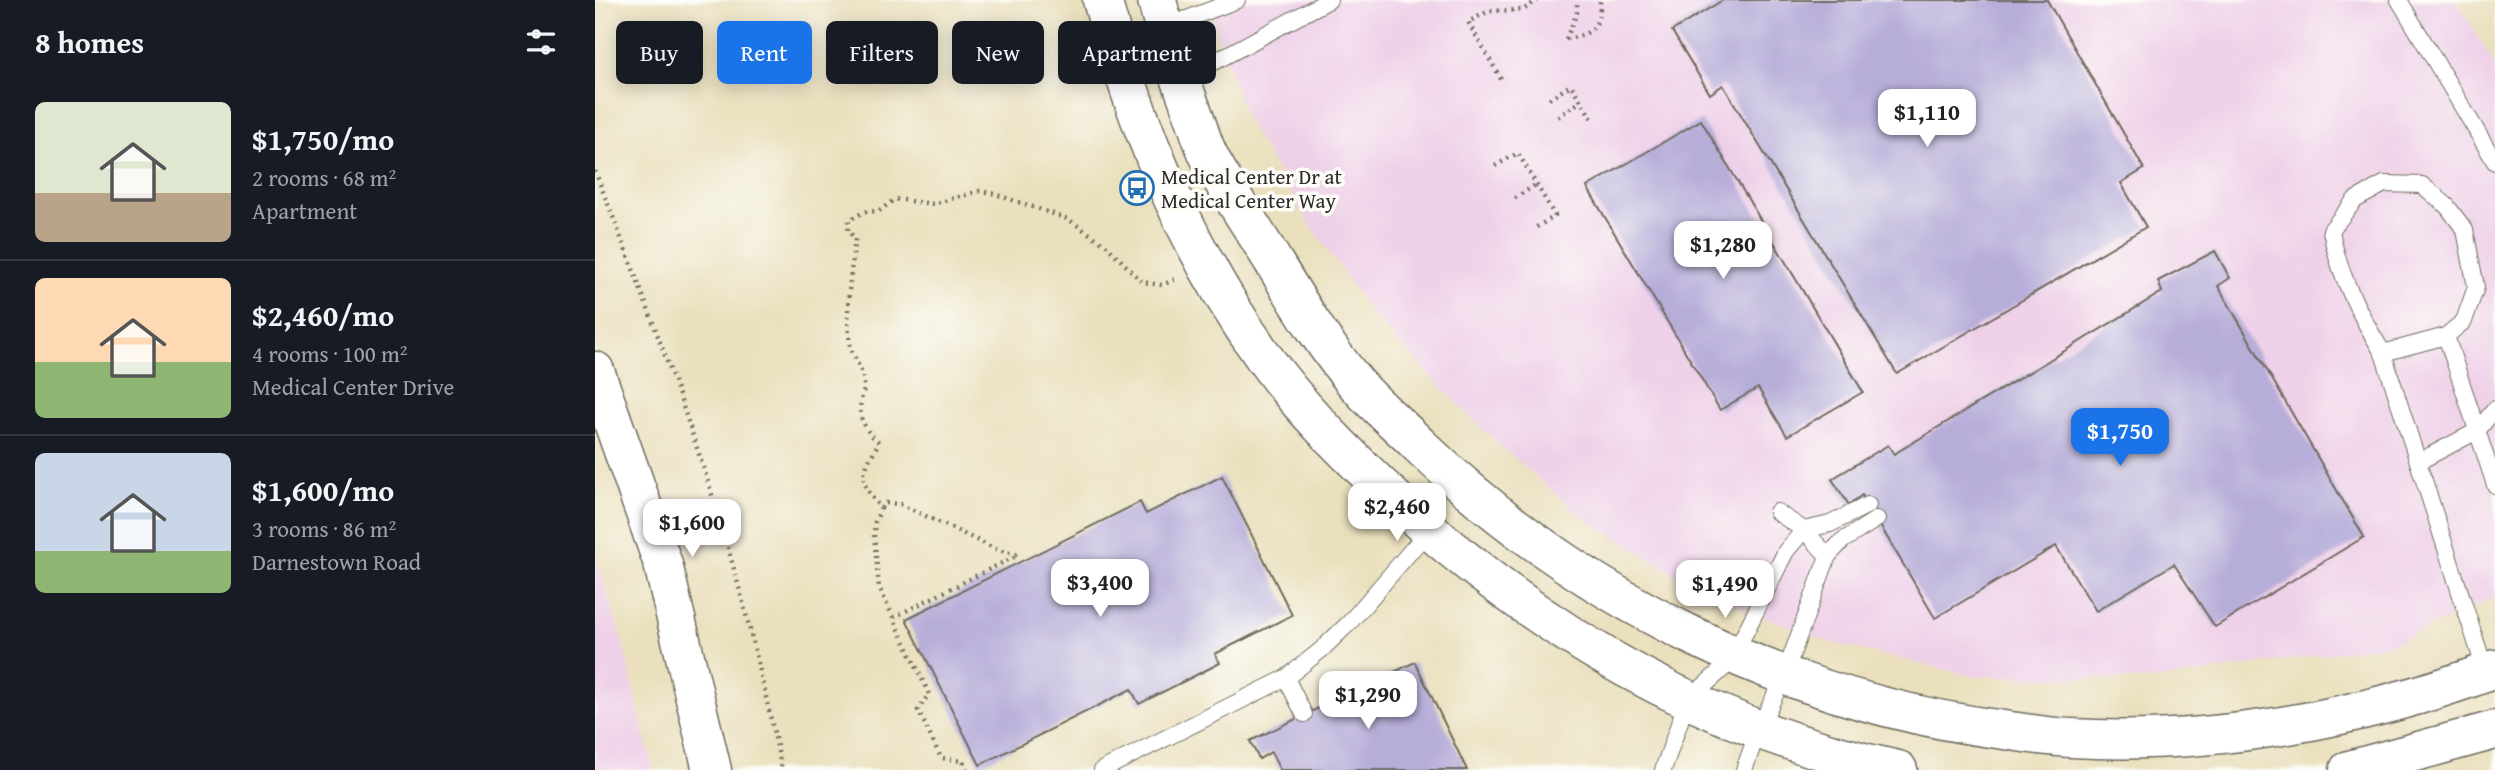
<!DOCTYPE html>
<html lang="en">
<head>
<meta charset="utf-8">
<style>
	:root { --surface:#171b24; --page:#20242c; --text:#f1f3f6; --muted:#9ea1a6; --line:#363941; --accent:#1a73e8 }
	body { margin:0; font-family:"Gentium Book Plus",serif; background:var(--page); color:var(--text); height:100vh; display:flex; flex-direction:column; font-size:26px; white-space:nowrap }
	* { box-sizing:border-box; margin:0 }
	p { font-size:23px; color:var(--muted) }
	.icon { flex:none; width:38px; height:38px; fill:none; stroke:currentColor; stroke-width:2; stroke-linecap:round; stroke-linejoin:round }
	.map { position:relative; flex:1; overflow:hidden }
	.panel { display:flex; flex-direction:column; background:var(--surface); width:595px }
	.panel>* { flex:none }
	.guide { position:absolute; left:21px; top:21px; width:665px; height:63px; display:flex; gap:14px }
	.price { position:absolute; translate:-50% -60px; padding:0 16px; border-radius:14px; background:#fff; color:#222; font-size:23px; line-height:46px; filter:drop-shadow(0 2px 4px #0008) }
	.price::after { content:''; position:absolute; left:50%; top:42px; width:21px; height:16px; margin-left:-10px; background:inherit; clip-path:polygon(0 0,100% 0,50% 100%) }
	.price.on { background:var(--accent); color:#fff }
	ul { padding:0; list-style:none }
	li { display:flex; align-items:center; gap:21px; height:175px; padding:0 35px }
	li+li { border-top:2px solid var(--line) }
	li span { display:grid; place-items:center; flex:none; width:196px; height:140px; border-radius:10px; color:#555 }
	li>.icon { margin-inline-start:auto }
	span .icon { width:84px; height:84px; fill:#fffc; stroke-width:1 }
	li b { font-size:30px }
	h2 { display:flex; justify-content:space-between; align-items:center; height:84px; padding:0 35px; font-size:30px }
	.pill { padding:0 24px; border-radius:10px; background:var(--surface); box-shadow:0 4px 18px #0003; font-size:24px; line-height:63px }
	.pill.on { background:var(--accent); color:#fff }
	main { display:flex; flex:1; min-height:0 }
	.map>svg:first-child { display:block }
</style>
</head>
<body>
<main>
<section class="panel">
<h2>8 homes<svg class="icon" aria-label="filters" viewBox="0 0 24 24"><path d="M4 7h16M4 17h16"/><circle cx="9" cy="7" r="2"/><circle cx="15" cy="17" r="2"/></svg></h2>
<ul>
<li><span style="background:linear-gradient(#dfe7d0 65%,#b9a48a 0)"><svg class="icon" aria-label="home" viewBox="0 0 24 24"><path d="M3 11l9-7 9 7M6 9v11h12V9"/></svg></span><div><b>$1,750/mo</b><p>2 rooms · 68 m²</p><p>Apartment</p></div></li>
<li><span style="background:linear-gradient(#ffd9b3 60%,#8fb573 0)"><svg class="icon" aria-label="home" viewBox="0 0 24 24"><path d="M3 11l9-7 9 7M6 9v11h12V9"/></svg></span><div><b>$2,460/mo</b><p>4 rooms · 100 m²</p><p>Medical Center Drive</p></div></li>
<li><span style="background:linear-gradient(#c9d6e8 70%,#8fb573 0)"><svg class="icon" aria-label="home" viewBox="0 0 24 24"><path d="M3 11l9-7 9 7M6 9v11h12V9"/></svg></span><div><b>$1,600/mo</b><p>3 rooms · 86 m²</p><p>Darnestown Road</p></div></li>
</ul>
</section>
<div class="map">
<svg width="1900" height="770" viewBox="0 0 1900 770">
	<rect width="100%" height="100%" fill="#fdfcf7"/>
	<filter id="ink" filterUnits="userSpaceOnUse"><feTurbulence type="fractalNoise" baseFrequency=".0143" numOctaves="2"/><feDisplacementMap in="SourceGraphic" scale="14" xChannelSelector="R" yChannelSelector="G"/><feConvolveMatrix kernelMatrix="1 2 1 2 8 2 1 2 1" color-interpolation-filters="sRGB"/></filter>
	<filter id="wash" filterUnits="userSpaceOnUse"><feTurbulence type="fractalNoise" baseFrequency=".00686" numOctaves="4" result="noise"/><feDisplacementMap in="SourceGraphic" scale="28" xChannelSelector="R" yChannelSelector="G"/><feGaussianBlur stdDeviation="1.57" result="paint"/><feColorMatrix in="noise" values="0 0 0 0 0 0 0 0 0 0 0 0 0 0 0 0 0 1.4 0 .05"/><feComposite in="paint" operator="in"/></filter>
	<g filter="url(#wash)">
		<rect width="100%" height="100%" fill="#eae0be"/>
		<g fill="#eed0e8">
			<polygon points="611,0 1861,0 1900,66 1900,597 1796,644 1560,680 1377,676 1230,641 1105,590 981,512 885,427 776,314 711,218 651,119"/>
			<polygon points="0,555 27,640 58,770 0,770"/>
		</g>
		<g id="blocks">
			<g fill="#b7add9">
				<polygon points="1128,0 1452,0 1549,169 1526,183 1551,227 1302,374 1128,85 1115,94 1077,31"/>
				<polygon points="1106,120 1268,392 1192,436 1163,388 1125,410 992,187"/>
				<polygon points="1620,251 1635,278 1623,286 1769,537 1620,627 1579,564 1501,611 1461,546 1340,618 1267,495 1254,505 1237,479 1293,445 1299,454 1567,292 1563,281"/>
				<polygon points="627,476 697,615 620,654 625,663 544,704 536,689 385,765 311,619 545,502 551,514"/>
				<polygon points="820,662 872,770 685,770 676,752 664,759 655,741"/>
			</g>
		</g>
	</g>
	<g filter="url(#ink)">
		<use href="#blocks" fill-opacity="0" stroke="#6e6a5e" stroke-width="2"/>
		<g fill="none" stroke-linecap="round" stroke-linejoin="round">
			<g stroke="#6e6a5e" stroke-width="18">
				<g id="lane">
					<polyline points="1804,0 1900,162"/>
					<polyline points="528,66 568,28 642,0"/>
					<polyline points="527,69 584,74 621,61 734,0"/>
					<path d="M1789,184L1827,185L1852,206L1870,230L1881,287L1869,321L1851,336L1788,353C1765,315 1743,274 1736,230L1760,200Z"/>
					<polyline points="1851,336 1900,485"/>
					<polyline points="1788,353 1891,673"/>
					<polyline points="1823,462 1882,431 1900,409"/>
					<polyline points="1182,512 1209,530 1233,556"/>
					<polyline points="691,678 709,714"/>
					<polyline points="507,770 691,678 726,650 755,622 833,531"/>
					<polyline points="1068,770 1092,701 1141,657 1148,637 1191,551 1209,530 1235,524 1273,505"/>
					<polyline points="1149,770 1163,731 1189,676 1233,556 1247,541 1282,519"/>
				</g>
			</g>
			<g stroke="#6e6a5e" stroke-width="41">
				<g id="secondary">
					<path d="M507,0C541,126 592,249 668,356C702,404 743,445 786,486C932,625 1104,728 1303,770"/>
					<path d="M562,0C571,39 584,76 598,113C604,129 608,146 616,160C635,195 658,228 678,261C703,302 728,344 759,381C778,404 803,424 825,446C985,599 1190,701 1409,730C1431,733 1454,737 1476,738C1617,746 1769,719 1900,669"/>
					<polyline points="0,371 68,564 117,770"/>
					<polyline points="1754,770 1900,730"/>
				</g>
			</g>
			<g stroke="#6e6a5e" stroke-width="4.5" stroke-dasharray="2 5" stroke-linecap="butt">
				<path d="M971,39C996,35 1006,27 1005,0"/>
				<polyline points="971,39 982,13 982,0"/>
				<polyline points="906,79 873,22 894,11 928,10 943,0"/>
				<polyline points="954,99 976,85 999,122"/>
				<polyline points="963,117 986,101"/>
				<polyline points="900,166 923,153 960,216 940,228"/>
				<path d="M0,171C45,285 88,400 124,517C149,600 169,685 187,770"/>
				<polyline points="920,198 942,184"/>
				<polyline points="286,508 291,503 305,504 403,550 423,555 299,617"/>
				<path d="M372,770L368,761L346,758L323,710L334,694L284,587L279,535L280,522L286,508C261,480 267,473 284,442C270,431 263,418 266,400C267,395 270,389 269,384C269,370 257,357 255,343C250,309 256,273 260,239L253,230L254,220L269,212L284,211L300,199L338,204L385,191L397,193L473,219L511,245L547,282L567,285L581,279"/>
			</g>
			<use href="#lane" stroke="#fff" stroke-width="16"/>
			<use href="#secondary" stroke="#fff" stroke-width="38"/>
		</g>
	</g>
	<defs>
		<g id="bus-ring" transform="scale(1.75)"><circle r="9.5" fill="#fdfcf7" stroke="#1f6fb2" stroke-width="1.5"/><path d="M-5-6H5V4H4V6H2V4H-2V6H-4V4H-5ZM-3.5-4V0h7V-4ZM-3.5 1.2v1.5H-2V1.2ZM2 1.2v1.5H3.5V1.2Z" fill="#1f6fb2"/></g>
	</defs>
	<g fill-rule="evenodd">
		<use href="#bus-ring" x="542" y="188"/>
	</g>
	<g text-anchor="middle" dominant-baseline="central" stroke-width="7" stroke-linejoin="round" paint-order="stroke">
		<g font-size="21" fill="#2b2b2b" stroke="#fdfcf7" text-anchor="start">
			<text x="566" y="176">Medical Center Dr at<tspan x="566" dy="24">Medical Center Way</tspan></text>
		</g>
	</g>
</svg>
<b class="price" style="left:1332px;top:149px">$1,110</b>
<b class="price" style="left:1128px;top:281px">$1,280</b>
<b class="price on" style="left:1525px;top:468px">$1,750</b>
<b class="price" style="left:802px;top:543px">$2,460</b>
<b class="price" style="left:97px;top:559px">$1,600</b>
<b class="price" style="left:505px;top:619px">$3,400</b>
<b class="price" style="left:1130px;top:620px">$1,490</b>
<b class="price" style="left:773px;top:731px">$1,290</b>
<div class="guide">
<a class="pill">Buy</a>
<a class="pill on">Rent</a>
<a class="pill">Filters</a>
<a class="pill">New</a>
<a class="pill">Apartment</a>
</div>
</div>
</main>
</body>
</html>
